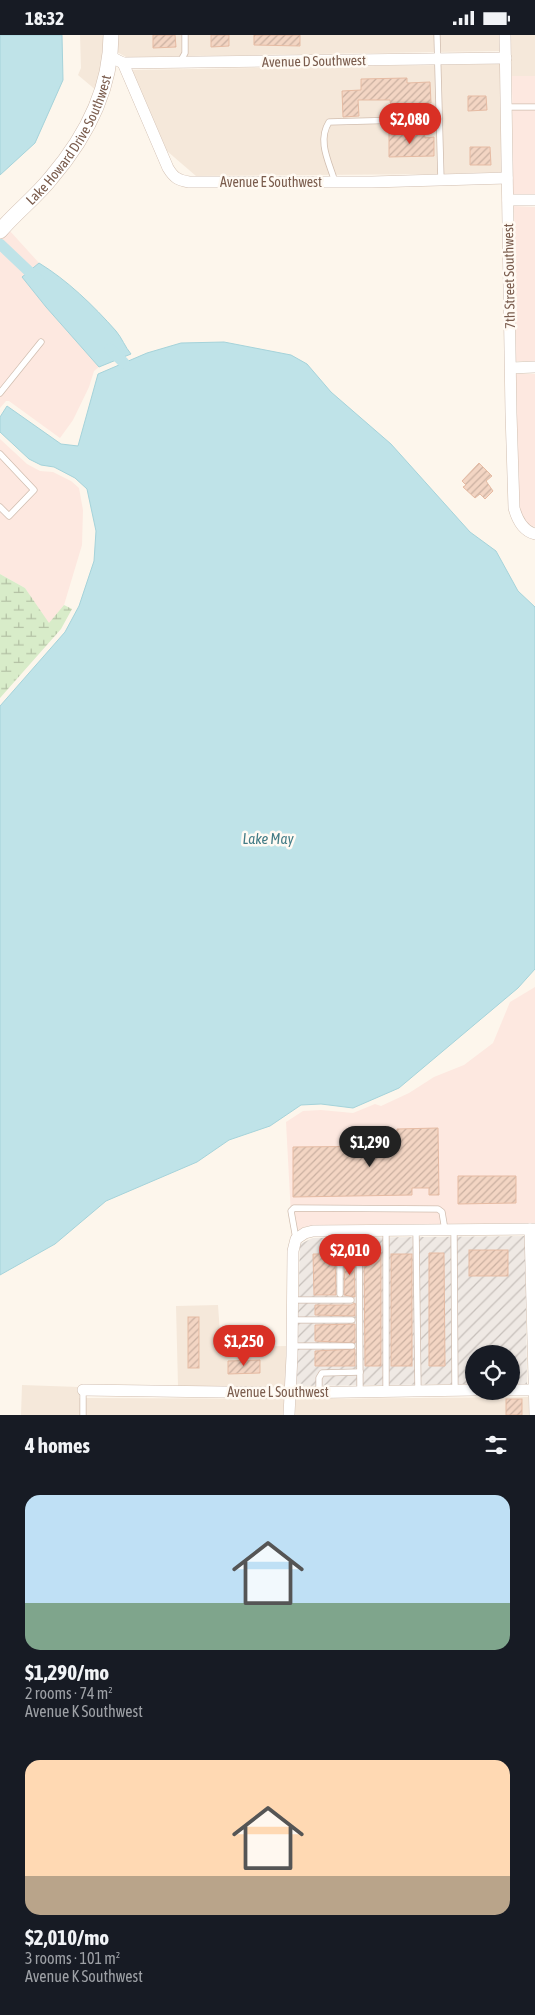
<!DOCTYPE html>
<html lang="en">
<head>
<meta charset="utf-8">
<style>
	:root { --surface:#171b24; --page:#20242c; --text:#f1f3f6; --muted:#9ea1a6; --accent:#d93025 }
	body { margin:0; font-family:"Asap Condensed",sans-serif; background:var(--page); color:var(--text); height:100vh; display:flex; flex-direction:column; font-size:19px; white-space:nowrap }
	* { box-sizing:border-box; margin:0 }
	p { font-size:16px; color:var(--muted) }
	.icon { flex:none; width:28px; height:28px; fill:none; stroke:currentColor; stroke-width:2; stroke-linecap:round; stroke-linejoin:round }
	.map { position:relative; height:1380px; overflow:hidden }
	.side { display:flex; flex-direction:column; background:var(--surface); flex:1 }
	.side>* { flex:none }
	.controls { position:absolute; left:465px; top:1310px; display:grid; gap:10px }
	.controls a { display:grid; place-items:center; width:55px; height:55px; border-radius:50%; background:var(--surface); box-shadow:0 1px 4px #0004; font-size:25px }
	.price { position:absolute; translate:-50% -42px; padding:0 11px; border-radius:18px; background:var(--accent); color:#fff; font-size:16px; line-height:32px; filter:drop-shadow(0 1px 2px #0008) }
	.price::after { content:''; position:absolute; left:50%; top:30px; width:15px; height:11px; margin-left:-8px; background:inherit; clip-path:polygon(0 0,100% 0,50% 100%) }
	.price.active { background:#222; color:#fff }
	ul { padding:0; list-style:none }
	li { display:grid; align-content:center; gap:10px; height:265px; padding:0 25px }
	li span { display:grid; place-items:center; height:155px; border-radius:15px; color:#555 }
	li>.icon { margin-inline-start:auto }
	span .icon { width:90px; height:90px; fill:#fffc; stroke-width:1 }
	li b { font-size:21px }
	h2 { display:flex; justify-content:space-between; align-items:center; height:60px; padding:0 25px; font-size:21px }
	.status { display:flex; justify-content:space-between; align-items:center; height:35px; padding:0 25px; background:var(--surface); direction:ltr }
	.status svg { height:14px; fill:currentColor }
	.map>svg:first-child { display:block }
</style>
</head>
<body>
<div class="status"><b>18:32</b><svg viewBox="0 0 49 12"><path d="M0 12V9h3v3zM5 12V6h3v6zM10 12V3h3v9zM15 12V0h3v12zM26 1h20v11H26zM47 4h2v5h-2z"/></svg></div>
<div class="map">
<svg width="535" height="1380" viewBox="0 0 535 1380">
	<defs>
		<pattern id="industrial-furrows" width="10" height="10" patternUnits="userSpaceOnUse" patternTransform="scale(1.25)"><rect width="10" height="10" fill="#efe9e4"/><path d="M-1 1l2-2M0 10L10 0M9 11l2-2" fill="none" stroke="#c7c0bb"/></pattern>
		<pattern id="wetland-marsh" width="20" height="14" patternUnits="userSpaceOnUse" patternTransform="scale(1.25)"><rect width="20" height="14" fill="#d8ecc9"/><path d="M1 5h8M5 5V1M11 12h8M15 12V8" fill="none" stroke="#b4c2a5"/></pattern>
		<pattern id="building-hatch" width="6" height="6" patternUnits="userSpaceOnUse" patternTransform="scale(1.25)"><rect width="6" height="6" fill="#f3d5c3"/><path d="M-1 1l2-2M0 6l6-6M5 7l2-2" fill="none" stroke="#cab0a1"/></pattern>
	</defs>
	<rect width="100%" height="100%" fill="#fdf6ec"/>
	<g fill="#f5e8da">
		<polygon points="80,0 106,0 97,56 78,40 81,33"/>
		<polygon points="117,0 500,0 500,16 126,22 117,17"/>
		<polygon points="511,0 535,0 535,41 512,41"/>
		<polygon points="500,29 502,137 441,139 196,141 167,116 132,35"/>
		<polygon points="218,1270 221,1312 287,1311 285,1351 178,1351 176,1271"/>
		<polygon points="22,1350 79,1352 79,1363 284,1364 283,1380 21,1380"/>
		<polygon points="528,1362 529,1380 295,1380 296,1364"/>
	</g>
	<g fill="#fde8e0">
		<polygon points="512,41 535,41 535,159 513,159"/>
		<polygon points="514,171 535,172 535,326 516,326"/>
		<polygon points="9,195 39,228 22,242 46,272 99,332 94,336 89,352 73,385 60,403 9,366 6,366 0,373 0,204"/>
		<polygon points="516,339 535,339 535,492 528,489 521,479 519,472"/>
		<polygon points="0,404 27,429 40,436 53,437 71,446 79,453 83,475 82,510 64,570 49,589 25,553 0,539"/>
		<polygon points="535,952 535,1188 313,1190 304,1192 296,1196 294,1195 292,1199 286,1087 303,1076 321,1075 353,1078 375,1069 381,1071 409,1058 434,1042 464,1030 493,1008 510,967"/>
	</g>
	<polygon fill="url(#industrial-furrows)" points="525,1201 527,1349 511,1349 511,1319 474,1319 474,1349 296,1351 300,1209 313,1203"/>
	<polygon fill="url(#wetland-marsh)" points="0,539 25,553 49,588 64,570 72,574 61,594 0,663"/>
	<g fill="#bfe3e8" stroke="#a5d3da">
		<polygon points="0,0 62,0 63,45 35,108 0,140"/>
		<path d="M39,228C67,245 93,270 116,296C122,303 125,312 131,319L99,332L46,272L22,242Z"/>
		<polygon points="224,307 291,320 307,329 331,357 391,409 470,497 496,516 518,556 535,572 535,934 518,953 399,1053 353,1073 321,1069 301,1070 270,1091 229,1105 197,1127 106,1166 55,1209 0,1240 0,671 65,597 79,571 94,526 96,496 87,454 75,443 54,432 41,430 29,424 0,397 0,382 7,371 61,409 78,411 98,339 147,318 181,308"/>
	</g>
	<g fill="none" stroke-linecap="round" stroke-linejoin="round">
		<g stroke="#bfe3e8" stroke-width="11">
			<polyline points="0,209 39,246"/>
			<polyline points="110,314 124,328"/>
		</g>
	</g>
	<g fill="url(#building-hatch)" stroke="#e6bba3">
		<polygon points="153,0 175,0 176,12 153,13"/>
		<polygon points="211,0 229,0 229,11 211,12"/>
		<polygon points="254,0 300,0 300,11 254,10"/>
		<polygon points="407,43 407,48 430,47 431,68 407,69 407,73 391,73 390,65 358,65 359,81 343,82 342,56 361,55 361,44"/>
		<polygon points="468,61 486,61 487,75 468,76"/>
		<polygon points="424,96 425,103 434,102 434,121 389,122 389,97"/>
		<polygon points="470,112 490,112 491,130 470,130"/>
		<polygon points="479,428 492,441 486,446 493,456 485,464 480,459 475,463 463,452 466,450 462,446"/>
		<polygon points="438,1093 439,1160 429,1160 429,1153 412,1153 412,1160 293,1162 293,1112 397,1111 397,1094"/>
		<polygon points="458,1141 516,1141 516,1168 458,1169"/>
		<rect x="469" y="1215" width="39" height="26"/>
		<polygon points="366,1217 381,1217 381,1331 365,1331 364,1219"/>
		<polygon points="429,1218 444,1218 445,1331 429,1331"/>
		<polygon points="313,1219 335,1219 336,1260 314,1260"/>
		<polygon points="345,1219 354,1219 355,1262 344,1260"/>
		<rect x="391" y="1219" width="21" height="112"/>
		<polygon points="355,1268 355,1281 315,1280 315,1270 351,1270"/>
		<rect x="188" y="1282" width="11" height="51"/>
		<polygon points="355,1289 355,1308 315,1306 315,1290"/>
		<polygon points="355,1314 355,1331 315,1331 315,1316"/>
		<polygon points="260,1325 260,1338 228,1339 228,1326"/>
		<rect x="506" y="1364" width="16" height="16"/>
	</g>
	<g fill="none" stroke-linecap="round" stroke-linejoin="round">
		<g stroke="#d1beb0" stroke-width="7">
			<g id="service">
				<polyline points="437,0 441,145"/>
				<polyline points="180,27 185,18 185,0"/>
				<polyline points="506,72 535,72"/>
				<path d="M335,147C329,127 317,106 329,87L439,84"/>
				<polyline points="0,358 41,307"/>
				<polyline points="0,419 34,455 9,481 0,472"/>
				<polyline points="416,1195 418,1356"/>
				<polyline points="359,1196 360,1356"/>
				<polyline points="386,1196 386,1356"/>
				<polyline points="454,1196 455,1356"/>
				<polyline points="296,1204 291,1176 294,1173 438,1174 442,1177 445,1195"/>
				<polyline points="340,1259 340,1196"/>
				<polyline points="293,1265 351,1265"/>
				<polyline points="292,1285 352,1285"/>
				<polyline points="292,1311 352,1311"/>
				<polyline points="83,1355 83,1380"/>
				<polyline points="319,1357 319,1343 322,1338 360,1337"/>
			</g>
		</g>
		<g stroke="#d1beb0" stroke-width="12">
			<g id="minor">
				<path d="M505,0L511,378L514,473C517,484 523,496 535,499"/>
				<path d="M111,22L123,28L168,133C174,143 178,145 189,147H372L507,143"/>
				<polyline points="123,28 506,23"/>
				<polyline points="508,165 535,165"/>
				<polyline points="511,333 535,332"/>
				<polyline points="530,1194 535,1380"/>
				<polyline points="83,1355 290,1358 474,1355"/>
				<polyline points="511,1355 533,1355"/>
				<polyline points="289,1380 292,1321 293,1216 296,1204 305,1198 313,1196 535,1194"/>
			</g>
		</g>
		<g stroke="#d1beb0" stroke-width="16">
			<g id="tertiary">
				<path id="s1" d="M0,196C16,177 36,162 51,143C86,102 111,54 111,0"/>
			</g>
		</g>
		<use href="#service" stroke="#fff" stroke-width="5.5"/>
		<use href="#minor" stroke="#fff" stroke-width="11"/>
		<use href="#tertiary" stroke="#fff" stroke-width="15"/>
	</g>
	<g text-anchor="middle" dominant-baseline="central" stroke-width="5" stroke-linejoin="round" paint-order="stroke">
		<g font-size="14" fill="#7a5c4d" stroke="#fffaf3">
			<text transform="translate(314 26) rotate(-1)">Avenue D Southwest</text>
			<text stroke="none"><textPath href="#s1" startOffset="116">Lake Howard Drive Southwest</textPath></text>
			<text x="271" y="147">Avenue E Southwest</text>
			<text transform="translate(509 241) rotate(-91)">7th Street Southwest</text>
			<text x="278" y="1357">Avenue L Southwest</text>
		</g>
		<g font-size="15" font-style="italic" fill="#437c86" stroke="#fffaf3">
			<text x="268" y="803">Lake May</text>
		</g>
	</g>
</svg>
<div class="controls">
<a><svg class="icon" aria-label="locate" viewBox="0 0 24 24"><circle cx="12" cy="12" r="6"/><path d="M12 2v4M12 18v4M2 12h4M18 12h4"/></svg></a>
</div>
<b class="price" style="left:410px;top:110px">$2,080</b>
<b class="price active" style="left:370px;top:1133px">$1,290</b>
<b class="price" style="left:350px;top:1241px">$2,010</b>
<b class="price" style="left:244px;top:1332px">$1,250</b>
</div>
<section class="side">
<h2>4 homes<svg class="icon" aria-label="filters" viewBox="0 0 24 24"><path d="M4 7h16M4 17h16"/><circle cx="9" cy="7" r="2"/><circle cx="15" cy="17" r="2"/></svg></h2>
<ul>
<li><span style="background:linear-gradient(#bfe0f5 70%,#7fa58c 0)"><svg class="icon" aria-label="home" viewBox="0 0 24 24"><path d="M3 11l9-7 9 7M6 9v11h12V9"/></svg></span><div><b>$1,290/mo</b><p>2 rooms · 74 m²</p><p>Avenue K Southwest</p></div></li>
<li><span style="background:linear-gradient(#ffd9b3 75%,#b9a48a 0)"><svg class="icon" aria-label="home" viewBox="0 0 24 24"><path d="M3 11l9-7 9 7M6 9v11h12V9"/></svg></span><div><b>$2,010/mo</b><p>3 rooms · 101 m²</p><p>Avenue K Southwest</p></div></li>
</ul>
</section>
</body>
</html>
